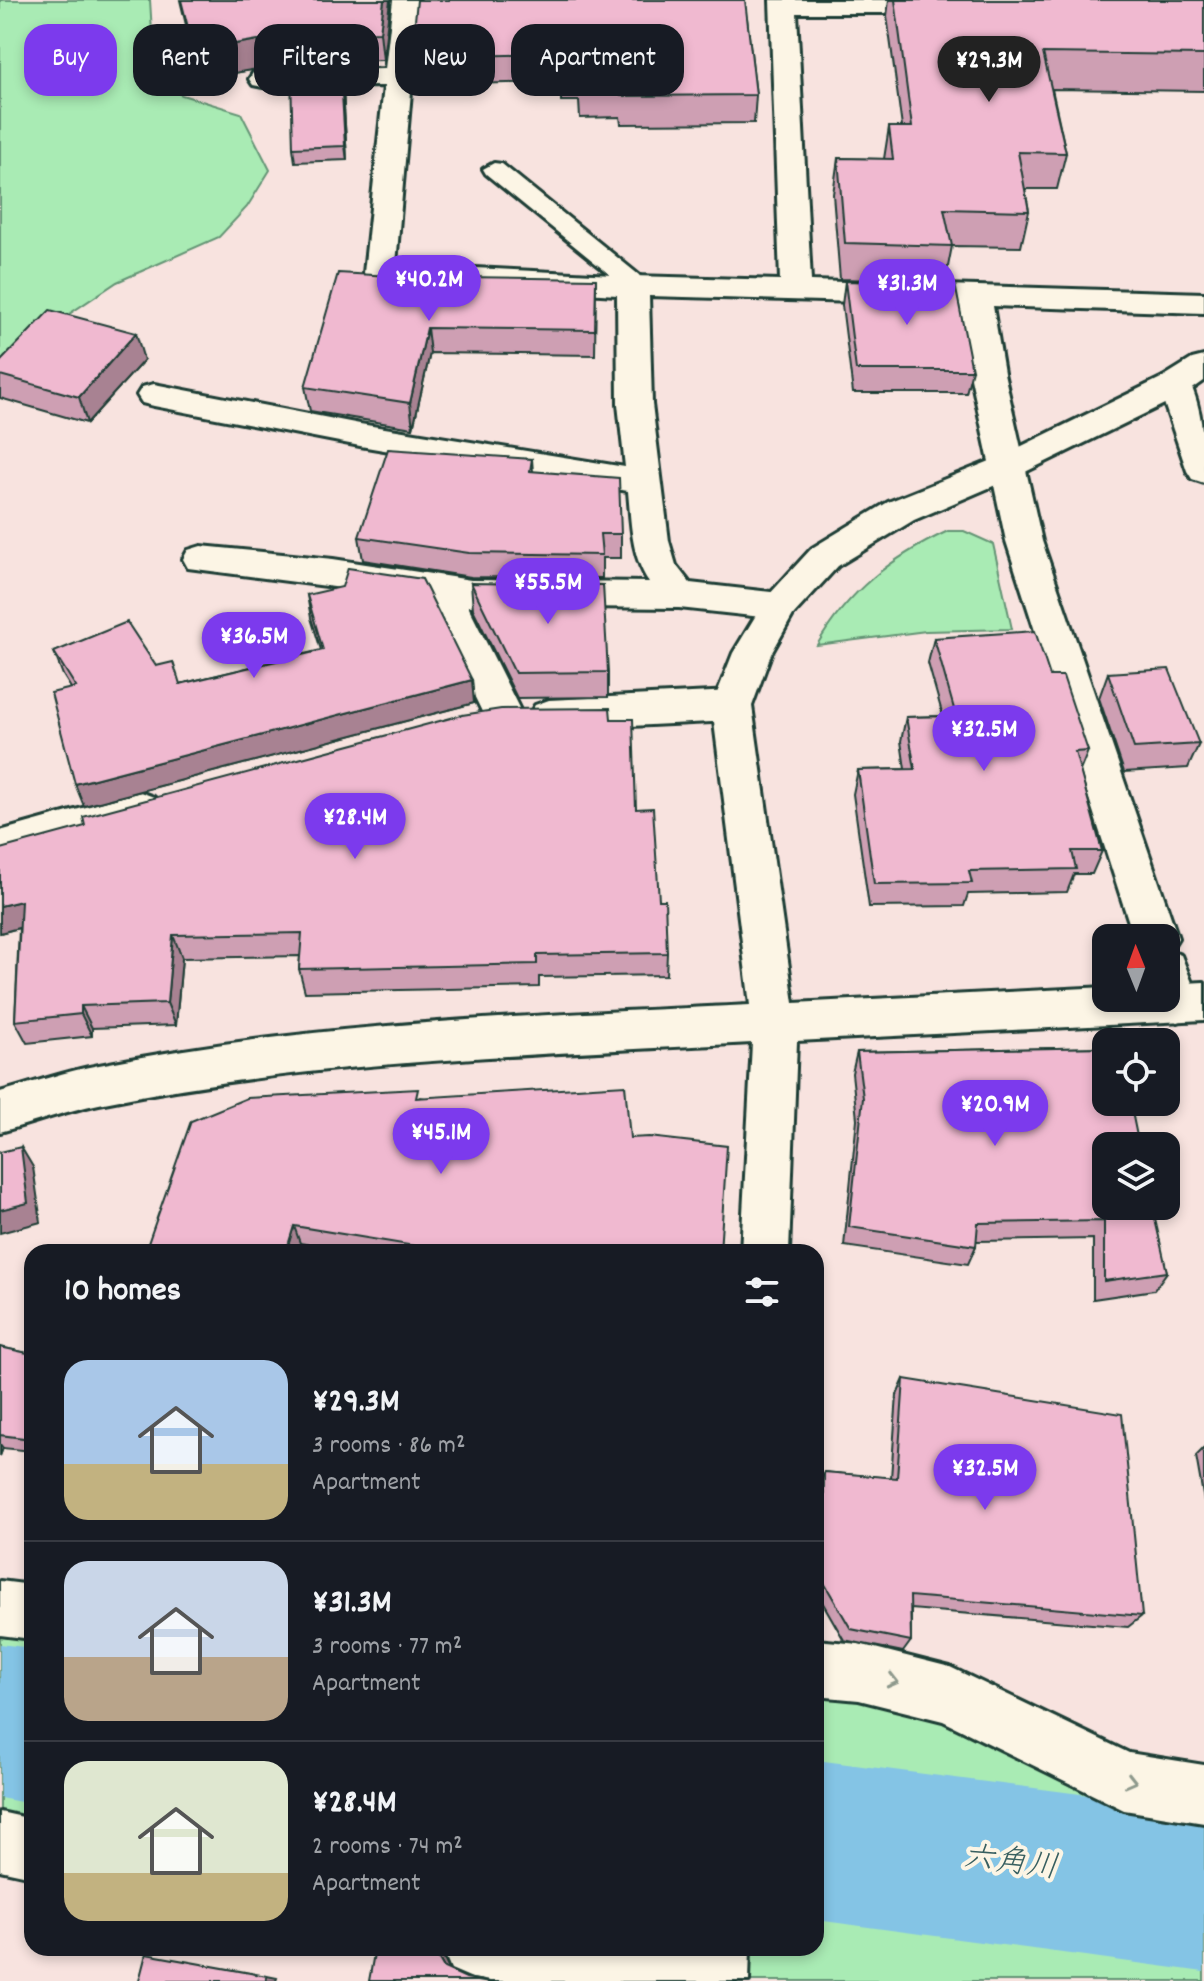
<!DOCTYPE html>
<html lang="en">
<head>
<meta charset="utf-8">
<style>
	:root { --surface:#171b24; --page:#20242c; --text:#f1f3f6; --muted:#9ea1a6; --line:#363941; --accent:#7c3aed }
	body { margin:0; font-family:Dekko,"Klee One",sans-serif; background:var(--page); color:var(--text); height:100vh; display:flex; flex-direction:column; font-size:30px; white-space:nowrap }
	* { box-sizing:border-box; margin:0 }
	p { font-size:26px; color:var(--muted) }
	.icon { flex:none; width:44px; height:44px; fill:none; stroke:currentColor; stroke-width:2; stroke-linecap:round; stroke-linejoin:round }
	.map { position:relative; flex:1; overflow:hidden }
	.sheet { position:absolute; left:24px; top:1244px; width:800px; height:712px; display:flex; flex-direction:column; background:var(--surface); border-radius:24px; box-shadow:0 4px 12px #0003 }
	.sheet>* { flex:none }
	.guide { position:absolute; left:24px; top:24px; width:800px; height:72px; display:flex; gap:16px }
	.needle { width:52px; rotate:359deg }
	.controls { position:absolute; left:1092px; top:924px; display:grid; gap:16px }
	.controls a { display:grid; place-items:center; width:88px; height:88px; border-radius:16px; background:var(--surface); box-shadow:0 4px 12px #0003; font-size:40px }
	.price { position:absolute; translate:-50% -68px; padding:0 18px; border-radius:28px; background:var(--accent); color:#fff; font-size:26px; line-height:52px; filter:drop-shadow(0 2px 4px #0008) }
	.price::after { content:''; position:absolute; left:50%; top:48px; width:24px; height:18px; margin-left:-12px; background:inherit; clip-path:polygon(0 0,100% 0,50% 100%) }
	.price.on { background:#222; color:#fff }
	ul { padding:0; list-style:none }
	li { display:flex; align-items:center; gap:24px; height:200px; padding:0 40px }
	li+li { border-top:2px solid var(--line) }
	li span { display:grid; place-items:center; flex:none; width:224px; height:160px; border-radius:24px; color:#555 }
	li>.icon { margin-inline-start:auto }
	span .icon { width:96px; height:96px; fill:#fffc; stroke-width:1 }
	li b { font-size:34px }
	h2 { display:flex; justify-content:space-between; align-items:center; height:96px; padding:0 40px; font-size:34px }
	.tag { padding:0 28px; border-radius:24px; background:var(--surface); box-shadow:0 4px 12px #0003; font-size:28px; line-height:72px }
	.tag.on { background:var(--accent); color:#fff }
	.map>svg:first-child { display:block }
</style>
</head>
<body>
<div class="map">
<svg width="1204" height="1981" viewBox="0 0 1204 1981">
	<rect width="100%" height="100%" fill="#f8e3df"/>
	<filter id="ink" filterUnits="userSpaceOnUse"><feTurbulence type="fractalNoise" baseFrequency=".0125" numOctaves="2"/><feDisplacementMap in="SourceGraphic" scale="16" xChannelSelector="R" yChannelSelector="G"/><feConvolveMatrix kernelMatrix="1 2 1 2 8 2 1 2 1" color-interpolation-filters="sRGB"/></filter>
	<g filter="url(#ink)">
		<g fill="#a9ebb4" stroke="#649474" stroke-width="2">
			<polygon points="0,0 150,0 155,81 182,95 241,113 270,170 247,207 219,237 117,282 8,355 0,376"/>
			<path d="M948,531H964L993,544L1012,629L926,631L817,645C848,591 892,557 948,531Z"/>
			<polygon points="0,1608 32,1612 32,1848 0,1841"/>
			<polygon points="816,1668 1204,1794 1204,1981 701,1981 472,1948 816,1948"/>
		</g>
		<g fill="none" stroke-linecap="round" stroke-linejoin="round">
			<g fill="#84c4e5" fill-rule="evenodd">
				<polygon points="0,1644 32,1648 32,1804 0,1798"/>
				<polygon points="816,1760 1204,1810 1204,1972 816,1920"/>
			</g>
			<g stroke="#1f3d34" stroke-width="6">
				<polygon id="service" points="494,163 502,164 639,275 645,286 641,291 625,291 620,283 486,174 483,169"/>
			</g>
			<g stroke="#1f3d34" stroke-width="6">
				<g id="minor">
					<path d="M393,0H419L396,264L633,276L780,280L770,0H953L950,11L941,13H797L811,281L1204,293V313L993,306L1004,373L1042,541L1178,938L1170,951L1181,955L1200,1003L1194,1016L1178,1022L1162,1016L1154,998H1166V938H1134L1006,541L970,373L960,305L649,296L652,404L669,541L676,565L690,583L780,593L793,597L799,606L793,615L780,619L679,608L468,606L523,716L517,726L503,731L489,726L427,599L188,568L183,559L188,550L201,546L333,559L471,580L649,582C631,556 631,522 628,491L360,446L154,406L142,403L137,395L142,387L154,384L360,424L625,467L618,404L617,295L369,280L364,273L384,86L263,87L253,85L249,79L253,73L263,71L385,69Z"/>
					<path d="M1175,374L1187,377C1204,409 1204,446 1204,483L1192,479L1187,471L1158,385L1163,377Z"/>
					<polygon points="732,691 746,696 752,706 746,716 732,721 549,730 535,725 529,715 535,705 549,700"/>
					<polygon points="140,792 154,797 160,808 154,819 0,863 0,831"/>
					<polygon points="0,1581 32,1585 32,1639 0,1635"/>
					<polygon points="816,1640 859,1644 950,1667 1129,1753 1204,1765 1204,1823 1124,1810 943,1721 859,1700 816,1696"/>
					<polygon points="0,1812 32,1819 32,1877 0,1870"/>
					<polygon points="442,1948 685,1948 701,1950 723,1959 732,1981 490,1981 472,1978 451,1969"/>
				</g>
			</g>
			<g stroke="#1f3d34" stroke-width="6">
				<g id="tertiary">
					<path d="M1204,356V381L1187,393L1019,475L914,520L838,566L793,615L771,654L752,706L794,1003L1106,987V998H1166V984L1204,982V1020L797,1041L789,1252H741L752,1043C533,1055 314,1060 99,1104C66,1111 33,1123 0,1132V1092C33,1083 66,1071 99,1065C314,1022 532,1016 750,1005L712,706L733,653L767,597L812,548L888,502L995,459L1163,377L1192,359Z"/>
					<polygon points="690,1948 750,1948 749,1981 687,1981"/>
				</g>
			</g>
			<use href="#service" fill="#fcf5e5" fill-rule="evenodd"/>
			<use href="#minor" fill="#fcf5e5" fill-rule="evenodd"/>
			<use href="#tertiary" fill="#fcf5e5" fill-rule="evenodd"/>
		</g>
		<g fill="#ce9fb3" stroke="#1f3d34" stroke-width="2">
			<polygon points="180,0 390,0 383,60 341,61 341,67 263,68 199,79"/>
			<polygon points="889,0 1204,0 1204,91 1052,89 1066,153 1057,189 1025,189 1029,211 1021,247 952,246 945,282 840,279 833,194 838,158 884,159 889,127 902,127 887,16"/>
			<polygon points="747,18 756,95 754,123 621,124 620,117 580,118 579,101 561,101 561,82 464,84 463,78 449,78 447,58 417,59 414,31"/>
			<polygon points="343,89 347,160 295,162 293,148"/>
			<polygon points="596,279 595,355 430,353 413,428 310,411 305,387 462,280"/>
			<polygon points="845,281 972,370 966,393 853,393 842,305"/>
			<polygon points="144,360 87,423 0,398 0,362"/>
			<polygon points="532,459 533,472 621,534 621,558 602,558 602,578 471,577 363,560 359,537"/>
			<polygon points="471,583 608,672 608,697 517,698 473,609"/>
			<polygon points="307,595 472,680 474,703 84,806 71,688 63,675 54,652 156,666 180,684 321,650 311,618"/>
			<polygon points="934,638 1050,676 1088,751 1080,771 1102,851 1092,874 1074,874 1067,892 968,894 964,906 869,907 853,794 858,770 905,769 901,741 906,717 943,716 928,663"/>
			<polygon points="1108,673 1199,744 1188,768 1124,772 1099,698"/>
			<polygon points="611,719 636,809 659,900 667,953 666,975 539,977 539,987 305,992 299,969 300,956 182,958 176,1025 92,1028 92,1036 27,1043 15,1021 19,928 0,933"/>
			<polygon points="1106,1047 1167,1272 1154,1290 1093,1299 1093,1239 976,1241 976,1246 968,1264 844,1246 857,1119 852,1073 857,1052"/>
			<polygon points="420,1097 630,1138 720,1252 353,1252 300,1243 145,1252"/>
			<polygon points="0,1347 32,1354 32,1451 3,1448 0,1456"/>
			<polygon points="904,1379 1142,1616 1128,1627 911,1609 911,1641 903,1652 844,1640 817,1593 818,1486 824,1472 891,1478 897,1395"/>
			<polygon points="1204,1448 1204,1501 1196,1456"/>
		</g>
		<g fill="#a88292" stroke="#1f3d34" stroke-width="2">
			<polygon points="384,0 390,0 383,60 380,32"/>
			<polygon points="258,40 263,68 199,79 194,51"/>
			<polygon points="341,75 343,89 347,160 345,146"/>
			<polygon points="427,328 430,353 413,428 410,403"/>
			<polygon points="136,333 144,360 87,423 79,397"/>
			<polygon points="472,680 474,703 84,806 75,784"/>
			<polygon points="21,901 33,924 0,933 0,906"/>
			<polygon points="173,935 182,958 176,1025 167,1003"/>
			<polygon points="81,1006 92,1028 92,1036 81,1014"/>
			<polygon points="21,1147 33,1167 41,1222 0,1233 0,1210"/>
			<polygon points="294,1226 300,1243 298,1252 286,1252"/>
			<polygon points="0,1444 3,1448 0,1456"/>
			<polygon points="436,1954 443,1957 450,1972 444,1968"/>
			<polygon points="267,1976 277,1978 276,1981 266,1981"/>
		</g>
		<g fill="#f0b9d0" stroke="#1f3d34" stroke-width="2">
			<polygon points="181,0 384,0 380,32 337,33 337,39 258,40 194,51"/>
			<polygon points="417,0 745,0 756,95 621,96 621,89 580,90 579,72 561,73 560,54 462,56 462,50 447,50 447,30 414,31"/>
			<polygon points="895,0 1204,0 1204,55 1043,53 1066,153 1018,152 1029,211 944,209 952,246 845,243 838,158 893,159 889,127 912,127"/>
			<polygon points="341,75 345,146 293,148 291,76"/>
			<polygon points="338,273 462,280 462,277 596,279 595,330 427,328 410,403 305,387"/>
			<polygon points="845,281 955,284 972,370 856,370"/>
			<polygon points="50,310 136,333 79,397 0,375 0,362"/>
			<polygon points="388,449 532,459 530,471 619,478 621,534 600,534 602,555 469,553 359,537"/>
			<polygon points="348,568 422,579 472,680 75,784 51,693 76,687 54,652 127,622 156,666 173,662 180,684 323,650 307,595 342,587"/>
			<polygon points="471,583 603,585 608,672 515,673"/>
			<polygon points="1035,631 1050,676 1063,676 1088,751 1075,752 1102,851 1072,851 1076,869 969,871 972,883 874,884 858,770 915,769 906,717 956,716 934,638"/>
			<polygon points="1169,669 1199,744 1134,748 1108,673"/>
			<polygon points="610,708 611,719 633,719 636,809 653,808 659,900 665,900 667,953 537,955 537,964 299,969 302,933 173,935 167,1003 81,1006 81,1014 15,1021 21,901 0,906 0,849 85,826 83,817 462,715 501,709"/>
			<polygon points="1106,1047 1106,1102 1130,1102 1139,1146 1106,1146 1106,1206 1152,1206 1167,1272 1104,1281 1104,1221 978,1223 976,1246 849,1227 863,1098 857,1052"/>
			<polygon points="625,1085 630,1138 649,1137 727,1146 720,1252 699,1248 698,1252 421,1252 421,1247 294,1226 286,1252 145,1252 191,1121 247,1098 418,1089 416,1098"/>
			<polygon points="21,1147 28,1203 0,1210 0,1152"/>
			<polygon points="0,1347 32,1354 32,1439 0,1435"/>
			<polygon points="904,1379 1122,1414 1142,1616 910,1596 911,1641 851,1629 823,1581 824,1472 897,1478"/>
			<polygon points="375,1948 405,1948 436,1954 444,1968 466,1978 484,1981 369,1981"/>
			<polygon points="146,1954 267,1976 266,1981 139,1981"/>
		</g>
		<defs><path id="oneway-chevron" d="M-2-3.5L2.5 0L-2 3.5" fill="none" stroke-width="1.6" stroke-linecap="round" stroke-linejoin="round" transform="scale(2)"/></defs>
		<g stroke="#8e998c">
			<use href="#oneway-chevron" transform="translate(893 1681) rotate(14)"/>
			<use href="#oneway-chevron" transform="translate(1131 1781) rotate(14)"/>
		</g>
	</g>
	<g text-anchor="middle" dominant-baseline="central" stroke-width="8" stroke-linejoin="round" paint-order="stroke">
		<g font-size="32" font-style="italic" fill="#385f60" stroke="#fcf5e5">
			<text transform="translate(1010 1865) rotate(7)">六角川</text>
		</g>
	</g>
</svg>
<div class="controls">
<a><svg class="needle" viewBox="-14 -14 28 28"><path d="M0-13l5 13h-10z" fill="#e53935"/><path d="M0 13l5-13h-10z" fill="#9ea1a6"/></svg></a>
<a><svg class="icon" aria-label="locate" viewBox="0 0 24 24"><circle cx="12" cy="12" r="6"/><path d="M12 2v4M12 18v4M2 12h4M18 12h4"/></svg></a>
<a><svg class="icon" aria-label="layers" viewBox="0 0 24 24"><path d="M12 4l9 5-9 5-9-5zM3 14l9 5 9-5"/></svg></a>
</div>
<b class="price on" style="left:989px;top:104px">¥29.3M</b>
<b class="price" style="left:429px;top:323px">¥40.2M</b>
<b class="price" style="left:907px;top:327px">¥31.3M</b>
<b class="price" style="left:548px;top:626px">¥55.5M</b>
<b class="price" style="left:254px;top:680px">¥36.5M</b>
<b class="price" style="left:984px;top:773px">¥32.5M</b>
<b class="price" style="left:355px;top:861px">¥28.4M</b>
<b class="price" style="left:995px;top:1148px">¥20.9M</b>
<b class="price" style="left:441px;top:1176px">¥45.1M</b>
<b class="price" style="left:985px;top:1512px">¥32.5M</b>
<div class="guide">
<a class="tag on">Buy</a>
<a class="tag">Rent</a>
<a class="tag">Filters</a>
<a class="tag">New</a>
<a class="tag">Apartment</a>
</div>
<section class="sheet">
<h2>10 homes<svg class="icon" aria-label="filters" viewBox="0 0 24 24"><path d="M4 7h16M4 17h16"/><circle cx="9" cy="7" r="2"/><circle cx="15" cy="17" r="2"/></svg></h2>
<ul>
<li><span style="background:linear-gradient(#a9c7e8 65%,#c2b280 0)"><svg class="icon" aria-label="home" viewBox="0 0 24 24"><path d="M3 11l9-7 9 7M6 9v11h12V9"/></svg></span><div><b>¥29.3M</b><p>3 rooms · 86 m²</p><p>Apartment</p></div></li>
<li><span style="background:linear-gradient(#c9d6e8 60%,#b9a48a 0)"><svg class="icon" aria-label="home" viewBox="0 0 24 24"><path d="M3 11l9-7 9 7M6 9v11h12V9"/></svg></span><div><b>¥31.3M</b><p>3 rooms · 77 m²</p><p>Apartment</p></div></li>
<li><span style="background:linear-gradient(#dfe7d0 70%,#c2b280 0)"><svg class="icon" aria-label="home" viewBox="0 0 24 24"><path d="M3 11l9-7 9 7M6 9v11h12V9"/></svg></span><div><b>¥28.4M</b><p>2 rooms · 74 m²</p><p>Apartment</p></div></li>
</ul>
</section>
</div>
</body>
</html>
